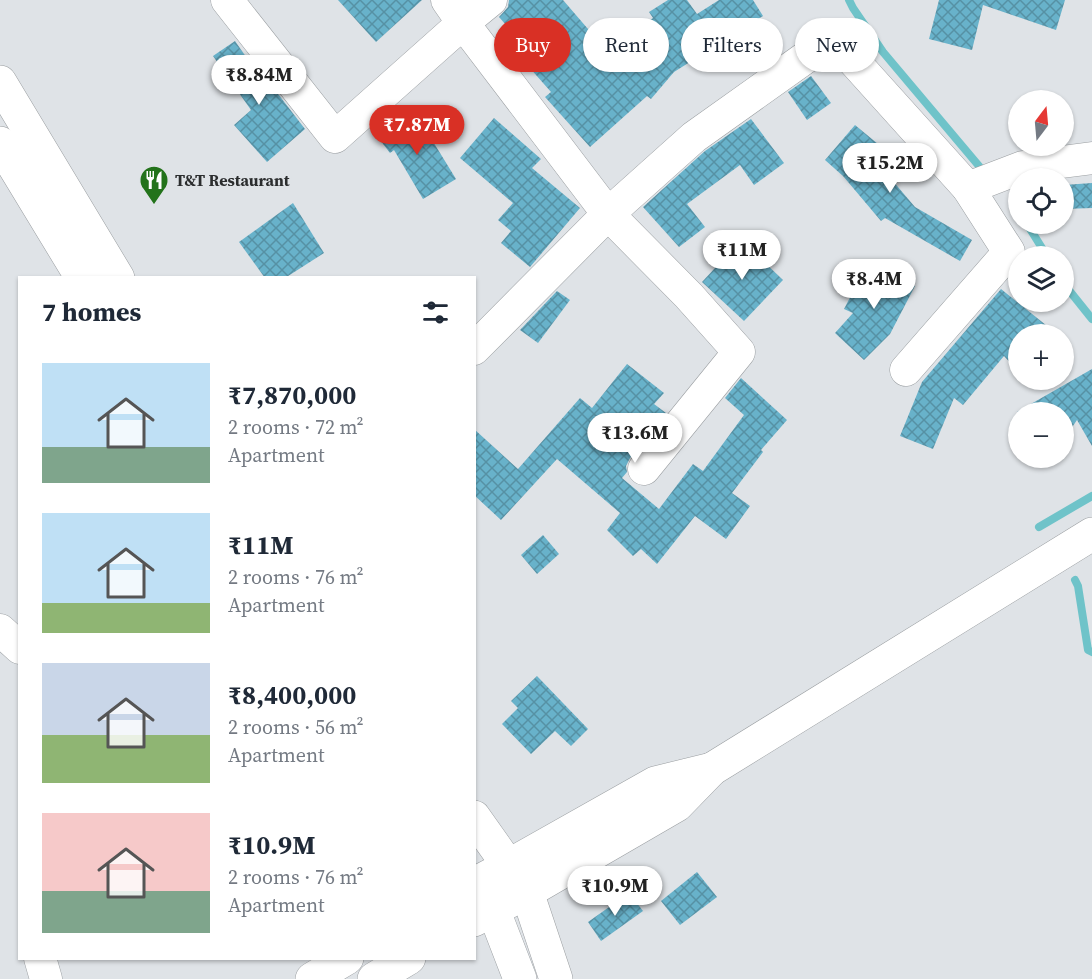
<!DOCTYPE html>
<html lang="en">
<head>
<meta charset="utf-8">
<style>
	:root { --surface:#fff; --page:#f6f6f7; --text:#1f2937; --muted:#747a83; --accent:#d93025 }
	body { margin:0; font-family:"Source Serif 4",serif; background:var(--page); color:var(--text); height:100vh; display:flex; flex-direction:column; font-size:22px; white-space:nowrap }
	* { box-sizing:border-box; margin:0 }
	p { font-size:20px; color:var(--muted) }
	.icon { flex:none; width:33px; height:33px; fill:none; stroke:currentColor; stroke-width:2; stroke-linecap:round; stroke-linejoin:round }
	.map { position:relative; flex:1; overflow:hidden }
	.drawer { position:absolute; left:18px; top:276px; width:458px; height:684px; display:flex; flex-direction:column; background:var(--surface); border-radius:0px; box-shadow:0 2px 4px #0004 }
	.drawer>* { flex:none }
	.top-card { position:absolute; left:494px; top:18px; width:508px; height:54px; display:flex; gap:12px }
	.needle { width:39px; rotate:16deg }
	.buttons { position:absolute; left:1008px; top:90px; display:grid; gap:12px }
	.buttons a { display:grid; place-items:center; width:66px; height:66px; border-radius:50%; background:var(--surface); box-shadow:0 2px 4px #0004; font-size:30px }
	.price { position:absolute; translate:-50% -51px; padding:0 14px; border-radius:21px; background:#fff; color:#222; font-size:20px; line-height:39px; filter:drop-shadow(0 2px 3px #0008) }
	.price::after { content:''; position:absolute; left:50%; top:36px; width:18px; height:14px; margin-left:-9px; background:inherit; clip-path:polygon(0 0,100% 0,50% 100%) }
	.price.current { background:var(--accent); color:#fff }
	ul { padding:0; list-style:none }
	li { display:flex; align-items:center; gap:18px; height:150px; padding:0 24px }
	li span { display:grid; place-items:center; flex:none; width:168px; height:120px; border-radius:0px; color:#555 }
	li>.icon { margin-inline-start:auto }
	span .icon { width:72px; height:72px; fill:#fffc; stroke-width:1 }
	li b { font-size:26px }
	h2 { display:flex; justify-content:space-between; align-items:center; height:72px; padding:0 24px; font-size:26px }
	.chip { padding:0 21px; border-radius:27px; background:var(--surface); box-shadow:0 2px 4px #0004; font-size:21px; line-height:54px }
	.chip.current { background:var(--accent); color:#fff }
	.map>svg:first-child { display:block }
</style>
</head>
<body>
<div class="map">
<svg width="1092" height="979" viewBox="0 0 1092 979">
	<defs>
		<pattern id="building-cross-hatch" width="8" height="8" patternUnits="userSpaceOnUse" patternTransform="scale(1.5)"><rect width="8" height="8" fill="#68b2ca"/><path d="M0 0l8 8M0 8l8-8" fill="none" stroke="#5691a4"/></pattern>
	</defs>
	<rect width="100%" height="100%" fill="#dfe3e7"/>
	<g fill="none" stroke-linecap="round" stroke-linejoin="round">
		<g stroke="#6fc3c9" stroke-width="8">
			<polyline points="849,0 853,8 883,52 979,166"/>
			<polyline points="1013,206 1018,213"/>
			<polyline points="1027,224 1047,256"/>
			<polyline points="1064,284 1092,319"/>
			<polyline points="1039,527 1092,496"/>
			<polyline points="1075,580 1078,586 1088,650 1092,652"/>
		</g>
	</g>
	<g fill="url(#building-cross-hatch)">
		<polygon points="338,0 422,0 376,42"/>
		<polygon points="509,0 563,0 607,51 653,18 649,12 668,0 687,0 697,14 719,0 753,0 763,16 674,72 651,99 647,96 590,147 545,97 551,92 506,41 514,34 499,17 508,7"/>
		<polygon points="939,0 1065,0 1056,30 983,5 972,50 929,39"/>
		<polygon points="235,41 271,93 275,90 305,129 267,162 234,125 251,110 213,56"/>
		<polygon points="811,76 831,103 807,120 788,92"/>
		<polygon points="407,112 426,137 429,135 456,179 423,199 394,150 390,153 377,136"/>
		<polygon points="494,118 541,159 532,168 580,208 530,267 501,243 511,231 498,220 513,203 460,158"/>
		<polygon points="751,119 784,163 754,185 740,165 687,204 705,227 679,247 643,207 705,151"/>
		<polygon points="855,125 884,149 875,160 915,207 972,240 960,261 885,218 881,221 843,176 825,160"/>
		<polygon points="1092,183 1092,208 1064,209 1064,185"/>
		<polygon points="293,203 324,253 285,278 265,278 239,242"/>
		<polygon points="741,240 783,280 744,321 702,282"/>
		<polygon points="868,263 915,286 890,334 864,360 835,333 853,313 844,309"/>
		<polygon points="1001,289 1057,334 1018,334 1018,371 1004,356 963,405 954,398 933,449 900,436 922,382"/>
		<polygon points="557,291 570,300 538,343 520,330"/>
		<polygon points="627,364 664,393 654,404 666,413 630,458 626,466 627,472 622,478 659,509 693,464 703,471 744,415 725,398 741,378 787,420 761,450 763,452 732,493 750,506 726,539 695,516 657,564 641,549 633,556 607,530 620,513 557,459 501,520 474,495 474,429 518,469 580,398 592,408"/>
		<polygon points="1092,369 1092,446 1077,420 1064,439 1064,412 1017,412"/>
		<polygon points="543,535 559,554 537,574 521,555"/>
		<polygon points="537,676 588,729 571,746 555,731 531,754 502,724 518,708 511,701"/>
		<polygon points="697,872 717,897 680,925 661,901"/>
		<polygon points="629,893 643,911 601,941 588,922"/>
	</g>
	<g fill="none" stroke-linecap="round" stroke-linejoin="round">
		<g stroke="#9a9ea1" stroke-width="33">
			<g id="street">
				<polyline points="227,0 335,137 463,23 608,214 689,296 739,352 644,469"/>
				<polyline points="447,0 463,23 491,0"/>
				<polyline points="474,349 608,214 694,137 833,38 968,188 1023,167 1092,158"/>
				<polyline points="906,370 1009,252 968,188"/>
				<polyline points="0,630 20,648"/>
				<polyline points="40,958 46,979"/>
			</g>
		</g>
		<g stroke="#9a9ea1" stroke-width="34">
			<g id="secondary">
				<polyline points="508,866 655,783 712,769"/>
				<polyline points="527,892 677,805 712,769 1092,534"/>
			</g>
		</g>
		<g stroke="#9a9ea1" stroke-width="34">
			<g id="primary">
				<polyline points="474,884 508,866"/>
				<polyline points="474,920 527,892"/>
				<polyline points="312,979 347,958"/>
				<polyline points="374,979 409,958"/>
			</g>
		</g>
		<g stroke="#9a9ea1" stroke-width="34">
			<g id="highway">
				<polyline points="0,82 118,278"/>
				<polyline points="0,143 82,278"/>
				<polyline points="474,817 527,892 556,979"/>
				<polyline points="474,887 493,909 520,979"/>
			</g>
		</g>
		<use href="#street" stroke="#fff" stroke-width="32"/>
		<use href="#secondary" stroke="#fff" stroke-width="33"/>
		<use href="#primary" stroke="#fff" stroke-width="33"/>
		<use href="#highway" stroke="#fff" stroke-width="33"/>
	</g>
	<defs>
		<g id="restaurant-pin" transform="scale(1.5)"><path d="M0 17L-7.5 6A9.5 9.5 0 1 1 7.5 6Z" fill="#23731b" stroke="#dfe3e7"/><path d="M-5-6h1v4h1v-4h1v4h1v-4h1v5L-1.5 .5V6h-2V.5L-5-1ZM5-6V6H3V1.5H1.5Q1.5-4 5-6Z" fill="#fff"/></g>
	</defs>
	<g fill-rule="evenodd">
		<use href="#restaurant-pin" x="154" y="180"/>
	</g>
	<g text-anchor="middle" dominant-baseline="central" stroke-width="5" stroke-linejoin="round" paint-order="stroke">
		<g font-size="16" font-weight="bold" fill="#2b2d2e" stroke="#dfe3e7" text-anchor="start">
			<text x="175" y="180">T&amp;T Restaurant</text>
		</g>
	</g>
</svg>
<div class="buttons">
<a><svg class="needle" viewBox="-14 -14 28 28"><path d="M0-13l5 13h-10z" fill="#e53935"/><path d="M0 13l5-13h-10z" fill="#747a83"/></svg></a>
<a><svg class="icon" aria-label="locate" viewBox="0 0 24 24"><circle cx="12" cy="12" r="6"/><path d="M12 2v4M12 18v4M2 12h4M18 12h4"/></svg></a>
<a><svg class="icon" aria-label="layers" viewBox="0 0 24 24"><path d="M12 4l9 5-9 5-9-5zM3 14l9 5 9-5"/></svg></a>
<a>+</a>
<a>−</a>
</div>
<b class="price" style="left:259px;top:106px">₹8.84M</b>
<b class="price current" style="left:417px;top:156px">₹7.87M</b>
<b class="price" style="left:890px;top:194px">₹15.2M</b>
<b class="price" style="left:742px;top:281px">₹11M</b>
<b class="price" style="left:874px;top:310px">₹8.4M</b>
<b class="price" style="left:635px;top:464px">₹13.6M</b>
<b class="price" style="left:615px;top:917px">₹10.9M</b>
<div class="top-card">
<a class="chip current">Buy</a>
<a class="chip">Rent</a>
<a class="chip">Filters</a>
<a class="chip">New</a>
</div>
<section class="drawer">
<h2>7 homes<svg class="icon" aria-label="filters" viewBox="0 0 24 24"><path d="M4 7h16M4 17h16"/><circle cx="9" cy="7" r="2"/><circle cx="15" cy="17" r="2"/></svg></h2>
<ul>
<li><span style="background:linear-gradient(#bfe0f5 70%,#7fa58c 0)"><svg class="icon" aria-label="home" viewBox="0 0 24 24"><path d="M3 11l9-7 9 7M6 9v11h12V9"/></svg></span><div><b>₹7,870,000</b><p>2 rooms · 72 m²</p><p>Apartment</p></div></li>
<li><span style="background:linear-gradient(#bfe0f5 75%,#8fb573 0)"><svg class="icon" aria-label="home" viewBox="0 0 24 24"><path d="M3 11l9-7 9 7M6 9v11h12V9"/></svg></span><div><b>₹11M</b><p>2 rooms · 76 m²</p><p>Apartment</p></div></li>
<li><span style="background:linear-gradient(#c9d6e8 60%,#8fb573 0)"><svg class="icon" aria-label="home" viewBox="0 0 24 24"><path d="M3 11l9-7 9 7M6 9v11h12V9"/></svg></span><div><b>₹8,400,000</b><p>2 rooms · 56 m²</p><p>Apartment</p></div></li>
<li><span style="background:linear-gradient(#f6c9c9 65%,#7fa58c 0)"><svg class="icon" aria-label="home" viewBox="0 0 24 24"><path d="M3 11l9-7 9 7M6 9v11h12V9"/></svg></span><div><b>₹10.9M</b><p>2 rooms · 76 m²</p><p>Apartment</p></div></li>
</ul>
</section>
</div>
</body>
</html>
